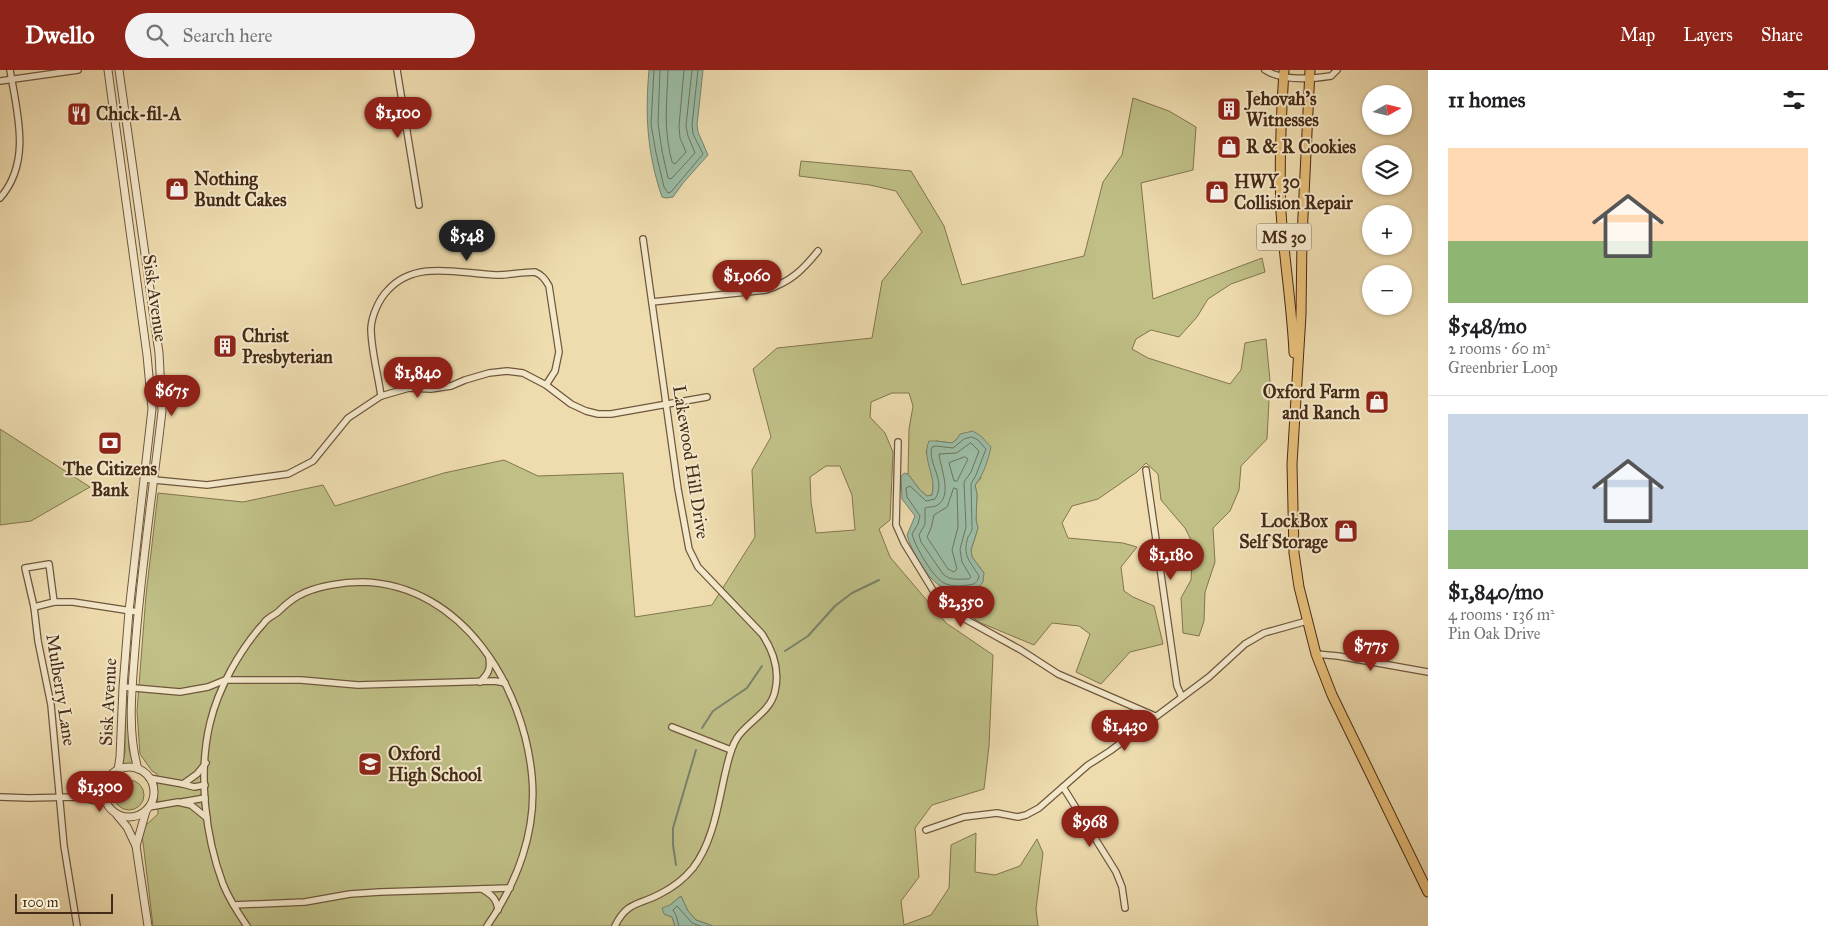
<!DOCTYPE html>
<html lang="en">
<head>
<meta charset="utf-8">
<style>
	:root { --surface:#fff; --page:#f2f2f2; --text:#202124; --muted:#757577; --line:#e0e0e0; --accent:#8f2418 }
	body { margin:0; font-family:"IM FELL Great Primer",serif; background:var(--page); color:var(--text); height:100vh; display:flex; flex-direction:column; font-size:19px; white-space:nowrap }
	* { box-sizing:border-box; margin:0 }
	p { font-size:16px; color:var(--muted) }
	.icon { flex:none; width:28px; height:28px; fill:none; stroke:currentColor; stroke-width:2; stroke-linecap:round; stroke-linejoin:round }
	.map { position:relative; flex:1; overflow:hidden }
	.drawer { display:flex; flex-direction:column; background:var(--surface); width:400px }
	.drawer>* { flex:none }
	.needle { width:32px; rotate:82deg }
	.tools { position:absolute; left:1362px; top:15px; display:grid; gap:10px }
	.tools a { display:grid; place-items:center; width:50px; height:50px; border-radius:50%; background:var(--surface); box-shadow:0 1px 4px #0004; font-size:25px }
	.scale { position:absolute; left:15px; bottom:12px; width:98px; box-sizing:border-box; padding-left:5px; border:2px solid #452b17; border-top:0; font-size:14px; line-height:18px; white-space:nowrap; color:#452b17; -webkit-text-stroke:4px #f4e8cb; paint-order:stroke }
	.price { position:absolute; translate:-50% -42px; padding:0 11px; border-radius:18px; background:var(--accent); color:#fff; font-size:16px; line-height:32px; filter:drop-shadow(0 1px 2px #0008) }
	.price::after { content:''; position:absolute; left:50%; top:30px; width:15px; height:11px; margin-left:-8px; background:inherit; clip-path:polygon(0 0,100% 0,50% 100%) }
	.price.active { background:#222; color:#fff }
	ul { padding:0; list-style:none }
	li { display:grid; align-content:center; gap:10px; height:265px; padding:0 20px }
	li+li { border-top:1px solid var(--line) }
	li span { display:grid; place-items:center; height:155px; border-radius:0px; color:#555 }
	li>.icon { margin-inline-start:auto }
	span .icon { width:90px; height:90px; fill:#fffc; stroke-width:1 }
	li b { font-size:21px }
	h2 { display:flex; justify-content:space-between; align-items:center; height:60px; padding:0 20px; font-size:21px }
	header { display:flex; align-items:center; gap:30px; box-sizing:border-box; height:70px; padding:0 25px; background:var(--accent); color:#fff }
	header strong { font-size:24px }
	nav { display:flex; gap:28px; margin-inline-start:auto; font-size:18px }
	.search { width:350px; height:45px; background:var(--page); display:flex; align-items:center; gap:12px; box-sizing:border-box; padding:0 18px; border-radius:28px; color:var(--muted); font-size:19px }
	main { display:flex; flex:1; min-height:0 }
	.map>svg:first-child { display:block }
</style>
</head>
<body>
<header>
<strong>Dwello</strong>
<div class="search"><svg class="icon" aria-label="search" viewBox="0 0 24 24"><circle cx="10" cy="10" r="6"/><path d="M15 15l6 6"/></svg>Search here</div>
<nav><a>Map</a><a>Layers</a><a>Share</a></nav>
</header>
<main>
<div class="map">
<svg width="1428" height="856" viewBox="0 0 1428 856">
	<rect width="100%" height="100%" fill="#eedcaf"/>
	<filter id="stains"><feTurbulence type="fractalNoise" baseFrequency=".004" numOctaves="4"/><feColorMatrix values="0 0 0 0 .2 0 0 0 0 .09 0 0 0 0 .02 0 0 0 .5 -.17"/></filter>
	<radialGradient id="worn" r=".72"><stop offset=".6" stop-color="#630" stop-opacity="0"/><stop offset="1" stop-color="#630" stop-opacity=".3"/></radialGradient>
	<g fill="#bfbf86" stroke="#82754e" fill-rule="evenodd">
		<path d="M1133,28L1169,41L1196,57L1193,100L1141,113L1153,229L1262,188L1265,202L1231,214L1208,229L1197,247L1179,267L1151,260L1136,269L1132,279L1148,288L1230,314L1241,300L1245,273L1266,269L1270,311L1267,369L1241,396L1239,420L1230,441L1213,458L1215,492L1205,522L1204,551L1199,566L1183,563L1181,528L1191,510L1193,474L1185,458L1161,430L1158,404L1146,393L1137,402L1098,429L1072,436L1062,453L1068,468L1123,473L1137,477L1121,497L1124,521L1133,527L1154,536L1163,574L1130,582L1101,614L1076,602L1090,564L1079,556L1052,553L1034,575L981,553L955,536L941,518L953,521L984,503L972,487L971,480L978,458L976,450L977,424L975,415L981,408L957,369L952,373L936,371L926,381L934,409L932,425L927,426L920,420L908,404L909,359L913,336L909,323H892L871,332L870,347L885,363L893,382L890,450L879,459L890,487L946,553L993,585L989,676L984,719L932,735L915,758L919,807L901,831L904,855L931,845L949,818L951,775L976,763L975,802L995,805L1020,796L1037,769L1043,783L1036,839L1038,856H713L696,850L688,841L681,826L670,835L664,844L672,847L675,856H153L142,764L145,756L158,744L157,704L152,701L140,684L137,641L146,525L158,423L243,432L323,415L335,436L444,403L504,390L538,406L623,403L635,547L712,535L755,467L752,400L771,367L753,299L777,278L872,268L882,211L922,162L896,121L870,115L799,106L801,91L911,101L944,156L962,215L1084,186L1103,112L1122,85ZM826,396H840L852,425L855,460L816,463L811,432L810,407Z"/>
		<polygon points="0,359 90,417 31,451 0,455"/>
		<polygon points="128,626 129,679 134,697 122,697 125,682 125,628"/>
		<circle cx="129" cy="725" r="15"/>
	</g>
	<g fill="#9bbca5" stroke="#79826c">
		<path d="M649,0H703L697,55L698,62L708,85L683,113L673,127L666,128L662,127C647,83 645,45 649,0Z"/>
		<path d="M973,361L981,366L991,377C988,390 984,404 975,415L977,424L976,450L978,458L971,480L972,487L984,503L983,512C980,515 977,519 974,520C967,523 946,521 940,516C926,507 911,480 907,465L915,446L902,429L901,407L904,403L908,404L920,420L927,426L932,425C937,405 921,389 929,371H936L952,373L957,369L960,364Z"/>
		<polygon points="681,826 688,841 696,850 713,856 675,856 672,847 664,844 662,838 670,835"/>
	</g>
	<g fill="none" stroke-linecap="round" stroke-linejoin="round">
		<g stroke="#70745e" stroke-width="1">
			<polyline points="654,0 651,54 656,83 664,117 668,123 671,122 703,84 693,64 692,55 698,0"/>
			<polyline points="660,0 658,53 662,81 668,108 671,109 695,83 688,66 686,56 692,0"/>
			<path d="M668,0C667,34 663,58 672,92L675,94L686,82L680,68L679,56L684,0"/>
			<path d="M972,367L978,370L986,379L976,405L971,414C971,428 972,442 972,456C973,460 970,464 968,467C962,486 970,491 979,506C978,512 974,515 968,515C961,516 951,517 944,513C933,508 915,476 912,464L918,454L920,446L907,427L906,418L910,416L926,431L935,429C947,410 927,394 932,377L936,376L953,378L964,369Z"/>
			<path d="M971,373L979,381L971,402L964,412L966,457L960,479L962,492L971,507L969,509C959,509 950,511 943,504L921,472L919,465L925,454V438C928,437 933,437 936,436C954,427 940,397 939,384L956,383Z"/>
			<polygon points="965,387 968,389 957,411 954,411 949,393"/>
			<polygon points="954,418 957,419 958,457 952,480 957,499 954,502 948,499 927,467 931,458 934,445 947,437"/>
			<polyline points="679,856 676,845 673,840 677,836 692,853 700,856"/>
		</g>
		<g stroke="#79826c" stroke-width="2">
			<polyline points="785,581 808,566 835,536 852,523 879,510"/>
			<polyline points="702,658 713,641 747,618 762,596"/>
			<polyline points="676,795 673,775 673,758 696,680"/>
		</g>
		<g stroke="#6f573d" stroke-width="8">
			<g id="minor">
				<polyline points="397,0 419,135"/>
				<path d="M1265,0C1282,11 1312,9 1331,6L1337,0"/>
				<polyline points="0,11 78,0"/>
				<path d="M0,128C32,92 17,42 10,0"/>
				<path d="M652,232L766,220C790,212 802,201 818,181"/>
				<path d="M381,326C378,304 371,280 371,258C372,245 379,229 388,220C416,189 460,204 497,205C509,205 522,202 535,202C542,205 545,209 549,216L559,282L555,301L546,315"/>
				<polyline points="898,372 896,455 904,473 934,522 956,544 1021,580 1058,604 1155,646"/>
				<polyline points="1146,400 1177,616 1182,627"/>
				<polyline points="144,409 207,415 288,404 313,391 348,348 381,326 409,318 431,319 451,316 465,310 489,303 507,301 523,303 546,315 571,334 586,341 598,344 611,344 707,327"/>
				<polyline points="34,537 25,498 49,494 54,532"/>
				<polyline points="1316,584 1338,586 1428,602"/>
				<path d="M480,612C488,604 491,599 489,588"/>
				<polyline points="123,617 180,622 208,617 225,610 301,610 358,615 495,611 505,613"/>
				<polyline points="672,657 731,680"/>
				<polyline points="149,708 183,714 197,704 206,693"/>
				<polyline points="183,714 194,717 205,715"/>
				<polyline points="1063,717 1116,802 1122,817 1125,838"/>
				<polyline points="0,727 29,728 76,727 107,733"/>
				<polyline points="76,727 105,718"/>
				<polyline points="182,732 205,728"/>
				<polyline points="149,737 178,732 191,735 207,748"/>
				<polyline points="926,760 964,747 997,743 1018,747 1026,745 1039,738 1088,695 1110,681 1209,607 1245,574 1264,563 1307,551"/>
				<path d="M482,819C491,824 497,829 498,840"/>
				<polyline points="234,835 305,832 350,824 380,822 510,818"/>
				<polyline points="77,856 64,776 51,635 38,571 34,537 54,532 73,532 138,542"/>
				<path d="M247,856C238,843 229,829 223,814C205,766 198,703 210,653C218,619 240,579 264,553C267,548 273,546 278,542C284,536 291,530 298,526C315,516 344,512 363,512C463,515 524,617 532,707C537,761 517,813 487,856"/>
				<path d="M615,856C627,831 640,835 660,824C672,818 684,809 693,798C713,772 718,735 725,704C728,692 730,679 737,668C747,652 771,642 775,621C780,600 774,582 762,564L698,497L689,479L678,419L643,169"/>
			</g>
		</g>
		<g stroke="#6f573d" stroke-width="9">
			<g id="tertiary">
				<polyline points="108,0 147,285 152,339 129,541 123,617 120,687 118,700"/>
				<path d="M119,0L159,283L162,341C153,420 141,499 135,579C132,617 127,663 138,699"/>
				<circle cx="129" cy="722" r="25"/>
				<polyline points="146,741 136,776 148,856"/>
				<polyline points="117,745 127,757 136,776"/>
			</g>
		</g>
		<g stroke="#452b17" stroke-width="11">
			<g id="primary">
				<path d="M1284,0C1281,47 1279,95 1281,142C1284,189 1292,236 1294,283"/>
				<polyline points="1310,0 1302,167 1301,245 1292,394 1294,483 1299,517 1316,584 1332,625 1428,822"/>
			</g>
		</g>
		<use href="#minor" stroke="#f4e8cb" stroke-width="5.5"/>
		<use href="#tertiary" stroke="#f4e8cb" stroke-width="7"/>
		<use href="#primary" stroke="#e7be78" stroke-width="9"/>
	</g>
	<defs>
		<g id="building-square" transform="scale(1.25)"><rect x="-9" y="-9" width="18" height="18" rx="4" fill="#8f2418" stroke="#f4e8cb"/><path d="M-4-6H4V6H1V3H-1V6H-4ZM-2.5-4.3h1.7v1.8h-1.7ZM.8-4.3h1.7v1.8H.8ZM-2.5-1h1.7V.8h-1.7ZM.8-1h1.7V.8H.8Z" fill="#fff"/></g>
		<g id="restaurant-square" transform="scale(1.25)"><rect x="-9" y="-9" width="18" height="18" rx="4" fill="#8f2418" stroke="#f4e8cb"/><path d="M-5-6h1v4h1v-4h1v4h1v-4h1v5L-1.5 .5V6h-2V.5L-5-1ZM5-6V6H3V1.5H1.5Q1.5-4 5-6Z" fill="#fff"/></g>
		<g id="shop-square" transform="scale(1.25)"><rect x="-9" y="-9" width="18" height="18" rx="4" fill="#8f2418" stroke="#f4e8cb"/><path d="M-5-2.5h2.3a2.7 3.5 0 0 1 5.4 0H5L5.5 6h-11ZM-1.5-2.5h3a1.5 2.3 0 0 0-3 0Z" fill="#fff"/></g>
		<g id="bank-square" transform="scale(1.25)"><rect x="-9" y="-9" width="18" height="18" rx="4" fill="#8f2418" stroke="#f4e8cb"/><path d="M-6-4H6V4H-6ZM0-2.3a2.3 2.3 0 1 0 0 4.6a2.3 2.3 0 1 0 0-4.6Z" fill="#fff"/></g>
		<g id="school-square" transform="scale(1.25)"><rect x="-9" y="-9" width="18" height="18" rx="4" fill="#8f2418" stroke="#f4e8cb"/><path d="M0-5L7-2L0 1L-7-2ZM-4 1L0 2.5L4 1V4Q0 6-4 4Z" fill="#fff"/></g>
	</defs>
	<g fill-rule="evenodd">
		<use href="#building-square" x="1229" y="39"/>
		<use href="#restaurant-square" x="79" y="44"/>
		<use href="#shop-square" x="1229" y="77"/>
		<use href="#shop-square" x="177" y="119"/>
		<use href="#shop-square" x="1217" y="122"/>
		<use href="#building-square" x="225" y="276"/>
		<use href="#shop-square" x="1377" y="332"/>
		<use href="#bank-square" x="110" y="373"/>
		<use href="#shop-square" x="1346" y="461"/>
		<use href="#school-square" x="370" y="694"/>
	</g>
	<g text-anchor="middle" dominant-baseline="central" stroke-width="4" stroke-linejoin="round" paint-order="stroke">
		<rect fill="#f4e8cb" stroke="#7a644d" stroke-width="1" x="1256.5" y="153.5" width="55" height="27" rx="4"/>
		<g font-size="16" font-weight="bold" fill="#452b17">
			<text x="1284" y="167">MS 30</text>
		</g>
		<g font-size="18" font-weight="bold" fill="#452b17" stroke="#f4e8cb" text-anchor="start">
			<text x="1246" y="29">Jehovah's<tspan x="1246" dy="21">Witnesses</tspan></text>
			<text x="96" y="44">Chick-fil-A</text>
			<text x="1246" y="77">R &amp; R Cookies</text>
			<text x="194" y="109">Nothing<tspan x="194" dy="21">Bundt Cakes</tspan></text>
			<text x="1234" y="112">HWY 30<tspan x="1234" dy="21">Collision Repair</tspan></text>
			<text x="242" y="266">Christ<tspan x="242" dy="21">Presbyterian</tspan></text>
			<text x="1360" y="322" text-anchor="end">Oxford Farm<tspan x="1360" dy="21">and Ranch</tspan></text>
			<text x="110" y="399" text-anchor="middle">The Citizens<tspan x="110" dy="21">Bank</tspan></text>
			<text x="1328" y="451" text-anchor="end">LockBox<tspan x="1328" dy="21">Self Storage</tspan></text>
			<text x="388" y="684">Oxford<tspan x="388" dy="21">High School</tspan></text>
		</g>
		<g font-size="18" fill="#452b17" stroke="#f4e8cb">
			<text transform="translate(155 228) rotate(82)">Sisk Avenue</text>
			<text transform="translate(691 392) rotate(81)">Lakewood Hill Drive</text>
			<text transform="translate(61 620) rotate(81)">Mulberry Lane</text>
			<text transform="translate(108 632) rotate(-87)">Sisk Avenue</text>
		</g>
	</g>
	<rect width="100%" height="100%" filter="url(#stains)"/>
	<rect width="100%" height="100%" fill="url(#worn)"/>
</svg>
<div class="tools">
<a><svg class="needle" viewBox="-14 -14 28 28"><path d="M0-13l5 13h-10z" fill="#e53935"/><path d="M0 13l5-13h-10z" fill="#757577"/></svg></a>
<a><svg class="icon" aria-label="layers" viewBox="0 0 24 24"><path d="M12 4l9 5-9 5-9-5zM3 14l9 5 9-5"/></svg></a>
<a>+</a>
<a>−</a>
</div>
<div class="scale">100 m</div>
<b class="price" style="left:398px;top:69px">$1,100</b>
<b class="price active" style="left:467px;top:192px">$548</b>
<b class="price" style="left:747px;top:232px">$1,060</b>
<b class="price" style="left:418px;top:329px">$1,840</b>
<b class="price" style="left:172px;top:347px">$675</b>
<b class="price" style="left:1171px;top:511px">$1,180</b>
<b class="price" style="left:961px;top:558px">$2,350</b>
<b class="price" style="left:1371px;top:602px">$775</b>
<b class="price" style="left:1125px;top:682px">$1,430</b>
<b class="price" style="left:100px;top:743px">$1,300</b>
<b class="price" style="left:1090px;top:778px">$968</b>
</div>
<section class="drawer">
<h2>11 homes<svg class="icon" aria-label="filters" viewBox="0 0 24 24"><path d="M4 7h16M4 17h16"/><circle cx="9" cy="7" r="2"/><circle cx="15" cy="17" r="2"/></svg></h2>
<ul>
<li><span style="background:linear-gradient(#ffd9b3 60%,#8fb573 0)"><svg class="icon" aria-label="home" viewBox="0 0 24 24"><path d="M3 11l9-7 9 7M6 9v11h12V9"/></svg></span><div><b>$548/mo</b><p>2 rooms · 60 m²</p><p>Greenbrier Loop</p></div></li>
<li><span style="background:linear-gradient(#c9d6e8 75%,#8fb573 0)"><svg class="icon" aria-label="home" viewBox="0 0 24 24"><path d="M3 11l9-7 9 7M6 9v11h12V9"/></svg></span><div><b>$1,840/mo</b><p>4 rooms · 136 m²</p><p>Pin Oak Drive</p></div></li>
</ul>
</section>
</main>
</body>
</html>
